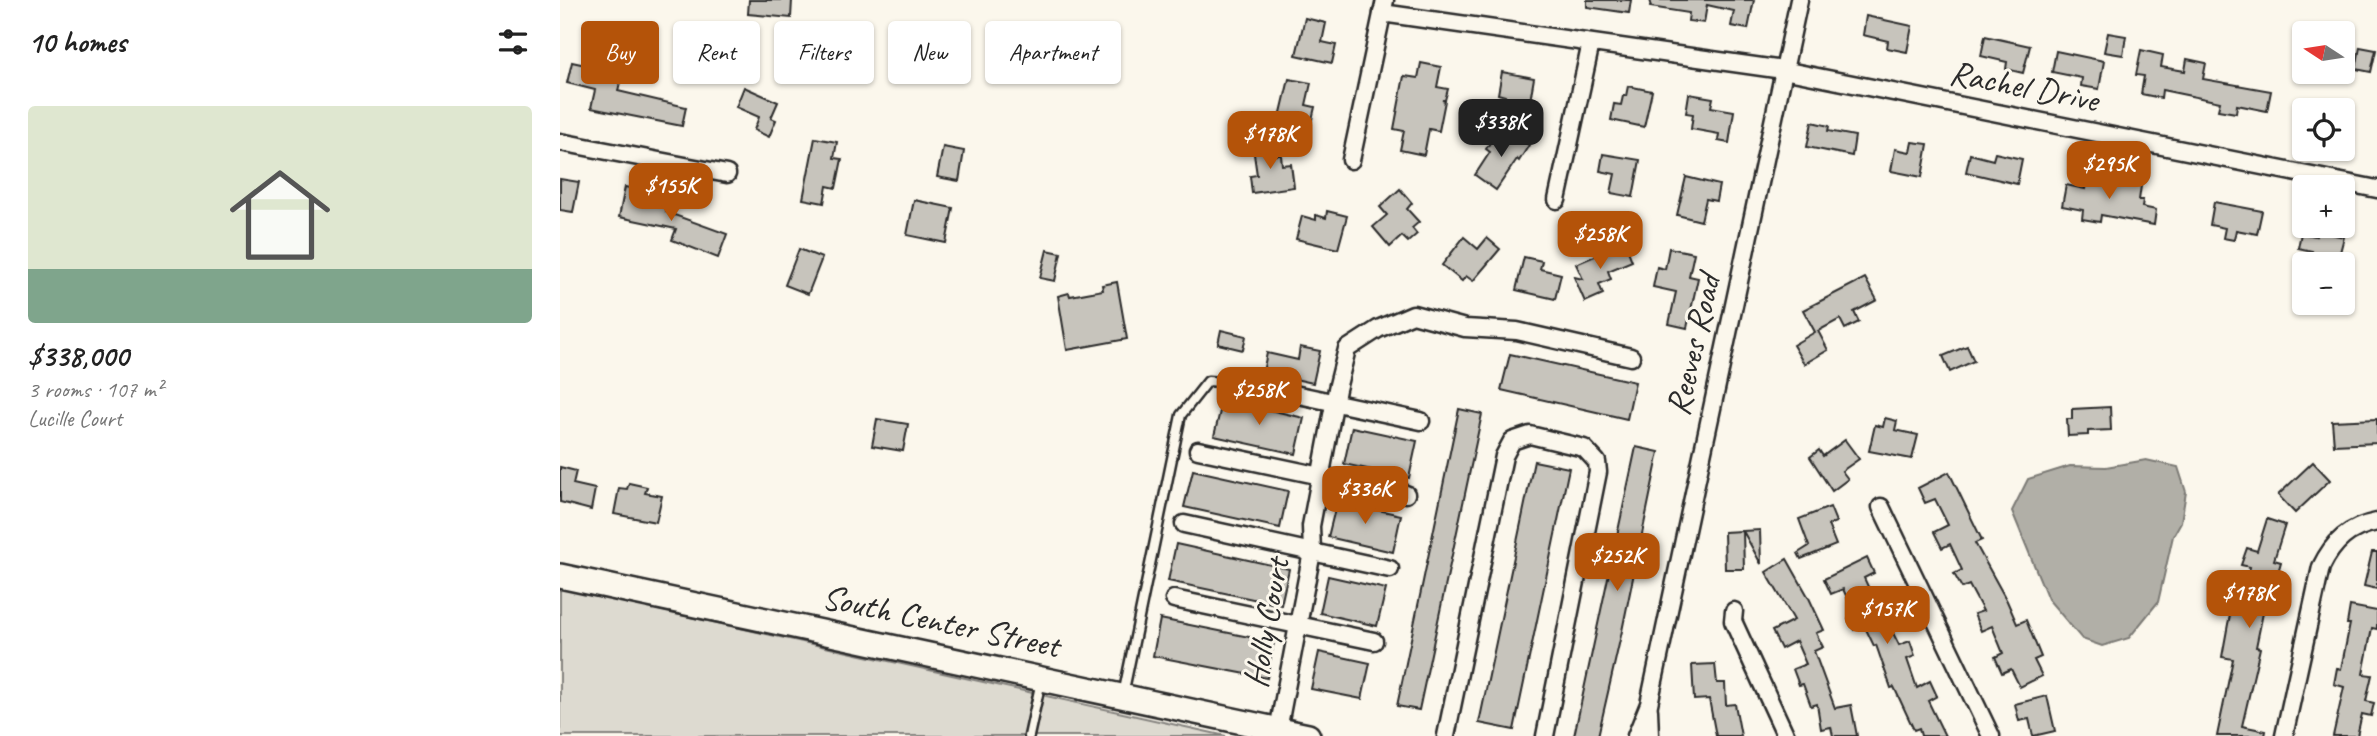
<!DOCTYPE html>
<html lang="en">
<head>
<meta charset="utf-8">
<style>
	:root { --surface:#fff; --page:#f6f6f6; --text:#222; --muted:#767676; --line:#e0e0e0; --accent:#b45309 }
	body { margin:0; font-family:Caveat,sans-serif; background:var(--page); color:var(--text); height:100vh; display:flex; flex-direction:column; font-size:26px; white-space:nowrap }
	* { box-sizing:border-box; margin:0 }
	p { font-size:23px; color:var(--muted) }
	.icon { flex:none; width:38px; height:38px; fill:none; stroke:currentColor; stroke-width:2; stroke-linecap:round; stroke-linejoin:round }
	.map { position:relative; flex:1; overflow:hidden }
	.drawer { display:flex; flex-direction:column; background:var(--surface); width:560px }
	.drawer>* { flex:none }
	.hud { position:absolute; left:21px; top:21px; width:665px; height:63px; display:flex; gap:14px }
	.needle { width:46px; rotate:282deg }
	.controls { position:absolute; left:1732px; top:21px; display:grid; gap:14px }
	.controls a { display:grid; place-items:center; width:63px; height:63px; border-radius:7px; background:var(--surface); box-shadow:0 2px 5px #0004; font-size:35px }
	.price { position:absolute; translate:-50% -60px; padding:0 16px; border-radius:14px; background:var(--accent); color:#fff; font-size:23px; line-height:46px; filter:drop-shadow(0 2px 4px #0008) }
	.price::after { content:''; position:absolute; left:50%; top:42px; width:21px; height:16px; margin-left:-10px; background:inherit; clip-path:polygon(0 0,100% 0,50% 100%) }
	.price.active { background:#222; color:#fff }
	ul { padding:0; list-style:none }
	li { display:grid; align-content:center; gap:14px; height:371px; padding:0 28px }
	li+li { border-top:2px solid var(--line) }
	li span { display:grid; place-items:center; height:217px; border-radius:7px; color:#555 }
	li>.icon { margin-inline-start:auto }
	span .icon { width:126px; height:126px; fill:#fffc; stroke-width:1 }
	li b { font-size:30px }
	h2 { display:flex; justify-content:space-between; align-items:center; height:84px; padding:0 28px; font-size:30px }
	.chip { padding:0 24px; border-radius:7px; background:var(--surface); box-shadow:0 2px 5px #0004; font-size:24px; line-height:63px }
	.chip.active { background:var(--accent); color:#fff }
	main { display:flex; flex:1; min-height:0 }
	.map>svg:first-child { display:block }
</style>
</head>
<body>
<main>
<section class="drawer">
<h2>10 homes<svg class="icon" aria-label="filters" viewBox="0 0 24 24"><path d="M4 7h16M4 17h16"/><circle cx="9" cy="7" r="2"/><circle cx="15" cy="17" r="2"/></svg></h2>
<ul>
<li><span style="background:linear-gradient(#dfe7d0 75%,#7fa58c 0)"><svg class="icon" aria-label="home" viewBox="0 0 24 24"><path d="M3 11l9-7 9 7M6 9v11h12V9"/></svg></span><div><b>$338,000</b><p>3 rooms · 107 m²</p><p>Lucille Court</p></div></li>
</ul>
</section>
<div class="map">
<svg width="1817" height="736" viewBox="0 0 1817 736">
	<rect width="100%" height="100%" fill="#fbf7ec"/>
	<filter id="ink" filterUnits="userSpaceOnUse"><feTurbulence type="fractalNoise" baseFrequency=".0143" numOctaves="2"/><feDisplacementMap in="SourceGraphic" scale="14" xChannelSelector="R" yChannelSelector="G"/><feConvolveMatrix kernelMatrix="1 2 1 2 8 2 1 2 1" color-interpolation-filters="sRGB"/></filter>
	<g filter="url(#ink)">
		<polygon fill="#dddad0" stroke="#84827e" stroke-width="2" points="0,588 666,736 0,736"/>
		<polygon fill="#b1afa7" stroke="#7b7a75" stroke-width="2" points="1586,460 1618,467 1626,492 1621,522 1613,536 1598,602 1569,638 1542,646 1522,639 1488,599 1452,511 1468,479 1510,466 1546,467"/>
		<g fill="#c7c4bc" stroke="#2b2b2b" stroke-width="2">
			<polygon points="189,0 232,0 231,18 188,14"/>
			<polygon points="1027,0 1071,0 1069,13 1027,7"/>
			<polygon points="1091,0 1194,0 1188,29 1171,26 1174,11 1147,5 1144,23 1128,21 1129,13 1090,7"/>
			<polygon points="1306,16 1352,26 1347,52 1327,48 1328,41 1303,35"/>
			<polygon points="745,18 766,23 762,42 776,45 772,63 736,55"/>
			<polygon points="1548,33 1566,36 1563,55 1544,52"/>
			<polygon points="1425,36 1470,46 1463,73 1446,69 1447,62 1421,56"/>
			<polygon points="1800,47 1816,50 1811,72 1796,69"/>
			<polygon points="1581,50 1603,55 1601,67 1625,71 1627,59 1646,63 1643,79 1711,91 1707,111 1677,105 1676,113 1658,110 1660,102 1602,90 1601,98 1581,94 1584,76 1576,75"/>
			<polygon points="1496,51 1544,61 1539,89 1521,86 1522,78 1492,72"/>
			<polygon points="12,62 62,73 58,91 126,107 122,126 31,108 35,90 7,83"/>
			<polygon points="861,63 881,67 877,87 888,89 885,100 882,100 885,101 879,131 869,129 864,155 840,150 844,131 834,129 844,76 858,78"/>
			<polygon points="942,72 974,78 970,101 979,103 975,126 953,122 958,115 942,112 945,96 938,94"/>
			<polygon points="729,79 751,83 746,105 755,107 751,124 720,117"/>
			<polygon points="1068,86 1092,91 1084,127 1051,120 1054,104 1061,105 1063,96 1066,96"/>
			<polygon points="184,87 218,102 211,118 216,120 209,137 194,130 199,117 176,107"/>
			<polygon points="1129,94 1153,98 1151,107 1174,111 1169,143 1158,141 1159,134 1131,129 1133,114 1126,113"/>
			<polygon points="1252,122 1269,126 1268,131 1295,136 1292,156 1247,147"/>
			<polygon points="947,131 969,145 959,161 957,159 936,190 915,175 930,152 926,149 935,135 942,139"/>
			<polygon points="255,138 277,142 274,158 282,159 276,188 267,186 264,203 243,199"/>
			<polygon points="1352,142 1368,144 1362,177 1331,171 1335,149 1350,152"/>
			<polygon points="715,143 717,155 721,155 722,165 731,164 734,187 692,193 690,176 697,175 693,147"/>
			<polygon points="383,147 404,151 399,181 377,177"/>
			<polygon points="1435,153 1462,159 1457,184 1406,172 1410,154 1433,160"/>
			<polygon points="1043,154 1080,160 1073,197 1051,193 1055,174 1040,171"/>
			<polygon points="1126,177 1159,185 1156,201 1146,199 1141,221 1117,215"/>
			<polygon points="1527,177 1581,186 1579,200 1583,200 1582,207 1596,210 1594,225 1541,215 1540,222 1522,219 1523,210 1502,206 1506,185 1525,189"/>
			<polygon points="0,179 19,182 13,212 0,210"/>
			<polygon points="65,187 88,192 86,202 108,206 106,212 167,234 158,258 112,240 116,229 59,217"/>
			<polygon points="840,189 852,203 847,209 859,222 852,228 857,234 848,242 842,236 830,247 813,227 827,215 820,207"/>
			<polygon points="354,200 393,208 386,243 347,235"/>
			<polygon points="1654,202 1702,211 1697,234 1676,230 1674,240 1663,238 1665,228 1650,225"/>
			<polygon points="767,211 787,216 778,249 736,239 742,216 756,220 756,215 766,218"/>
			<polygon points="1757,231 1784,237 1777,264 1750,260 1752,251 1738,248 1741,233 1756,236"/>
			<polygon points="904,237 918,249 927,238 940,249 913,281 906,276 902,281 882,265"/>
			<polygon points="1065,243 1072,261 1048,271 1051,279 1039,284 1043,294 1025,302 1014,277 1023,279 1016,264"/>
			<polygon points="1109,248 1134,253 1129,276 1138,278 1127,328 1109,324 1116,292 1093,287 1097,267 1105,269"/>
			<polygon points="239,249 262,258 248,294 225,285"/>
			<polygon points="487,250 501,253 495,281 480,278"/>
			<polygon points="964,257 982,261 980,269 1001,274 995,299 956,290"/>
			<polygon points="1305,278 1317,300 1294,312 1299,322 1285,329 1280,319 1258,331 1268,350 1244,364 1233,345 1255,332 1243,310"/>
			<polygon points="557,282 567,339 507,350 498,296 509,293 510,296 543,290 542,285"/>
			<polygon points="661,330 686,336 683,350 658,344"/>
			<polygon points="1407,346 1414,361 1390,372 1383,356"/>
			<polygon points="740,347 760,351 753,383 703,372 707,353 738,360"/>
			<polygon points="950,354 1075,382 1067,419 941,390"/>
			<polygon points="663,399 744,418 736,454 654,436"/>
			<polygon points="1550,407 1551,430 1528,431 1528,435 1508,436 1507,419 1512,419 1512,409"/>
			<polygon points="899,409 922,414 859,710 837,706"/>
			<polygon points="1325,418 1337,421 1335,430 1358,435 1352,459 1309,451 1315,425 1323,427"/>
			<polygon points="317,419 348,424 343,451 312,446"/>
			<polygon points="1817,419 1817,443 1774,445 1772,421"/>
			<polygon points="792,427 857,441 849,478 784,464"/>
			<polygon points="1285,440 1299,459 1282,471 1288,479 1272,491 1250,457 1259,450 1263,456"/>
			<polygon points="1076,447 1099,452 1062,631 1038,736 1014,736"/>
			<polygon points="974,461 1009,468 954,730 919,723"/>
			<polygon points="1753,462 1770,480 1735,513 1718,495"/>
			<polygon points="0,467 16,471 13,484 35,489 31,510 0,502"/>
			<polygon points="633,470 728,491 720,528 624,507"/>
			<polygon points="1389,472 1422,540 1415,543 1447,601 1457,624 1466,620 1481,657 1474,660 1482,676 1460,687 1451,669 1442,673 1435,657 1443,653 1432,626 1421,631 1414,614 1423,611 1409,585 1402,588 1394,574 1402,570 1390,544 1382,548 1374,532 1388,525 1375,499 1365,503 1358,488"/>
			<polygon points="69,483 87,487 85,493 102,496 96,522 54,514 59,488 67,489"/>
			<polygon points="777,501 841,515 833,552 768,537"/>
			<polygon points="1270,507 1276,522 1268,525 1276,545 1241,559 1238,553 1249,546 1239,519"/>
			<polygon points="1707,519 1725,525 1714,560 1721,562 1712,593 1715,593 1711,610 1704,608 1696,647 1700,648 1682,726 1706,731 1705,736 1657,736 1673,659 1662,657 1668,624 1672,607 1680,609 1690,567 1681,565 1687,548 1697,551"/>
			<polygon points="1200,530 1201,564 1183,531 1184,569 1165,569 1164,532"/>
			<polygon points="616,544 729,569 721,605 608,581"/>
			<polygon points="1812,552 1817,552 1817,589 1804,586"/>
			<polygon points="1307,558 1314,573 1304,578 1316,604 1328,599 1335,612 1325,617 1339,645 1350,641 1355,656 1347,659 1357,688 1370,681 1377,696 1368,701 1385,736 1361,736 1359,728 1354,730 1334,687 1331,688 1316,645 1314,646 1304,625 1294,630 1288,619 1295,615 1283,589 1271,594 1264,579"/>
			<polygon points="1227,559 1249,598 1264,630 1256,633 1263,647 1254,651 1275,708 1291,705 1297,736 1273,736 1271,727 1261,729 1257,704 1251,706 1243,684 1239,685 1233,669 1246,664 1236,641 1221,649 1212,631 1234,620 1206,572"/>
			<polygon points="768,576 826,589 817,626 760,613"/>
			<polygon points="1790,606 1817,611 1817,629 1812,628 1803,674 1812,675 1806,701 1814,703 1811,716 1802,714 1797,736 1773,736 1784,687 1774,684 1777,668 1781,669 1790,624 1787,624"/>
			<polygon points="600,619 714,642 707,678 593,656"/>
			<polygon points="759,652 810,663 802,699 751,689"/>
			<polygon points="1155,664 1157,683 1165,683 1166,705 1175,704 1181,736 1156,736 1149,699 1134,700 1132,665"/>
			<polygon points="1487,696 1495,731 1473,736 1469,719 1459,721 1455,704"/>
		</g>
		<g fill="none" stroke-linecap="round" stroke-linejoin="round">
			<g stroke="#2b2b2b" stroke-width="13">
				<g id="service">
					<polyline points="563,695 621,415 648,381 687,384"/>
					<polyline points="469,736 481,681"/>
				</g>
			</g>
			<g stroke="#2b2b2b" stroke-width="21">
				<g id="minor">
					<polyline points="822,13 1223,70 1817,189"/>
					<polyline points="0,142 167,174"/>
					<polyline points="791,160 825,0"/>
					<polyline points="997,200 1031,43"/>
					<polyline points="687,384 861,421"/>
					<polyline points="638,450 846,494"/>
					<polyline points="1321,507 1431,736"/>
					<polyline points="624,524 830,569"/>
					<polyline points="614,599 814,641"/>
					<polyline points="1174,611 1173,621 1226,736"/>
					<polyline points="1089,710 1090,736"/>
					<polyline points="718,730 752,552 751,526 777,389 787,349 818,329 853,314 905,328 957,331 1071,357"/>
					<polyline points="886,736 944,456 952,441 970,435 1024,448 1037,462 1038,472 985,736"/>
					<polyline points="1076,736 1089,704 1239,0"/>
					<path d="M1724,736L1761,567C1773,542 1789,527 1817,522"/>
				</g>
			</g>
			<g stroke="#2b2b2b" stroke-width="28">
				<polyline id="secondary" points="0,576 748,736"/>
			</g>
			<use href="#service" stroke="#fbf7ec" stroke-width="8"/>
			<use href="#minor" stroke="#fbf7ec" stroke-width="16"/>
			<use href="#secondary" stroke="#fbf7ec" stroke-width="23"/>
		</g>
	</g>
	<g text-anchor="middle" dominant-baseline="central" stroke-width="6" stroke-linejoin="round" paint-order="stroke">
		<g font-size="35" fill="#2b2b2b" stroke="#fbf7ec">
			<text transform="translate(1464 86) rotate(11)">Rachel Drive</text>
			<text transform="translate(1133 345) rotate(-77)">Reeves Road</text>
			<text transform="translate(381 621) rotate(12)">South Center Street</text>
			<text transform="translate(706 623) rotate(-80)">Holly Court</text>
		</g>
	</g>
</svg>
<div class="controls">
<a><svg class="needle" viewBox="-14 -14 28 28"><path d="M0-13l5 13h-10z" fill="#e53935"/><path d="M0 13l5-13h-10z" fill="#767676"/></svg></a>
<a><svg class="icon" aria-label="locate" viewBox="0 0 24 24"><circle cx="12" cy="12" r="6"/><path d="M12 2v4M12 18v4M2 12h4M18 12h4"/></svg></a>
<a>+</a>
<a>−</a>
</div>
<b class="price active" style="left:941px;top:159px">$338K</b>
<b class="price" style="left:710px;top:171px">$178K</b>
<b class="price" style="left:1549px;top:201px">$295K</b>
<b class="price" style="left:111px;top:223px">$155K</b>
<b class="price" style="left:1040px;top:271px">$258K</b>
<b class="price" style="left:699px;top:427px">$258K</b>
<b class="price" style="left:805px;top:526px">$336K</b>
<b class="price" style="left:1057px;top:593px">$252K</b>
<b class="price" style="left:1689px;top:630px">$178K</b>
<b class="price" style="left:1327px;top:646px">$157K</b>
<div class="hud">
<a class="chip active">Buy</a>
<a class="chip">Rent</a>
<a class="chip">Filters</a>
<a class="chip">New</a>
<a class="chip">Apartment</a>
</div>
</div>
</main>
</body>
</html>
